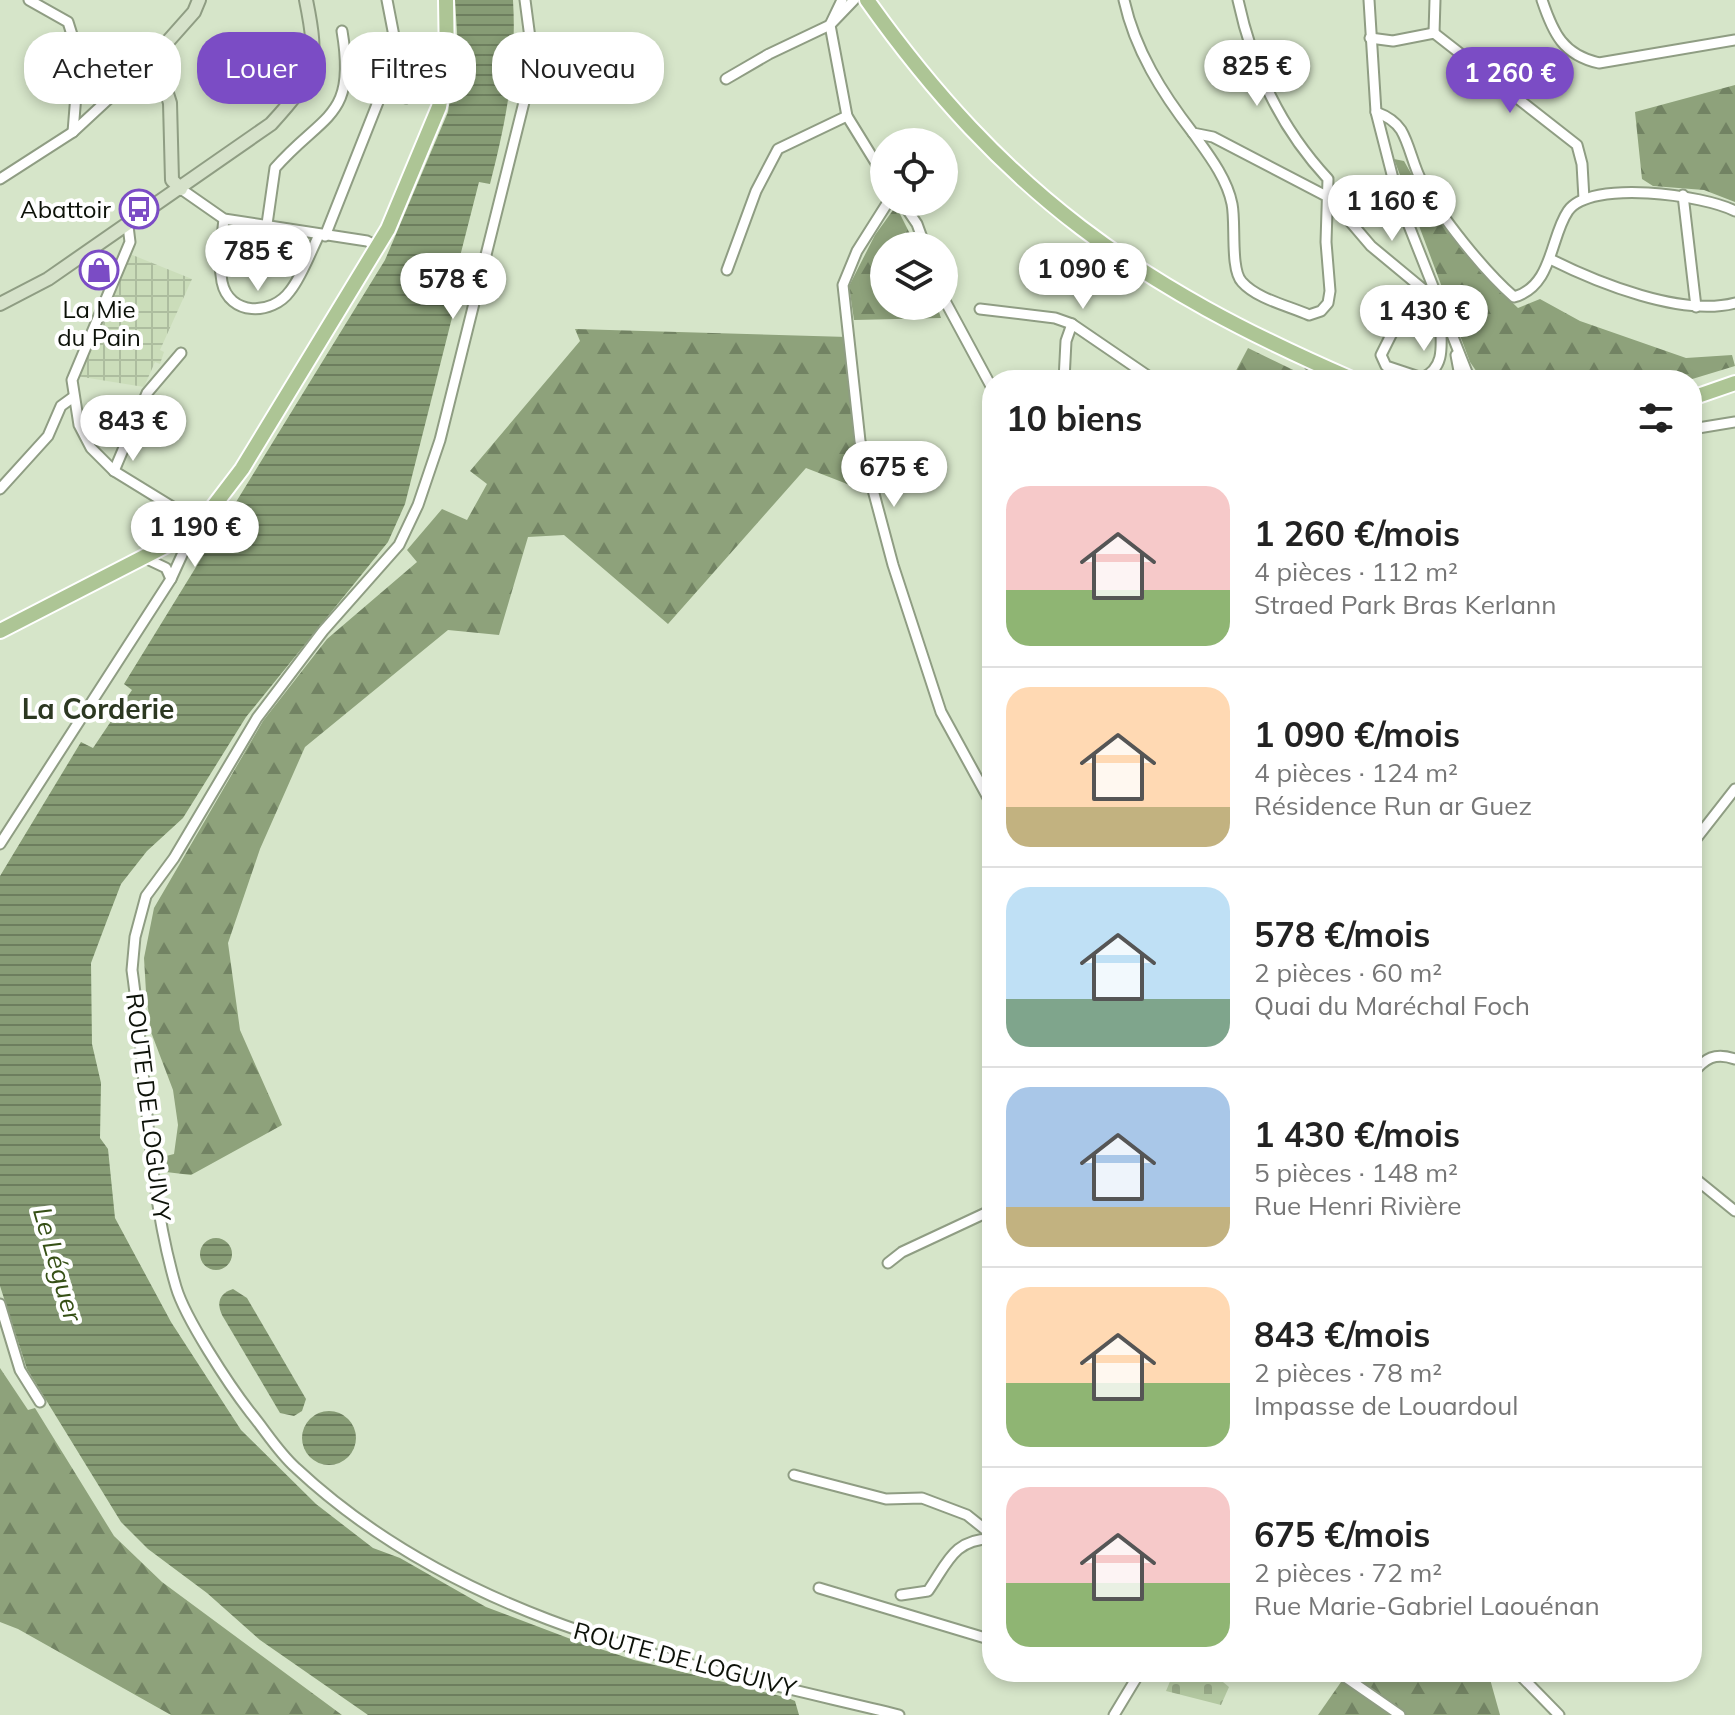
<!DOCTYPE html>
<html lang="fr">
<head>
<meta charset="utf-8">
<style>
	:root { --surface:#fff; --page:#f6f6f6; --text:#222; --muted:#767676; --line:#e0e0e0; --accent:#7b4cc5 }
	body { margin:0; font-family:Mulish,sans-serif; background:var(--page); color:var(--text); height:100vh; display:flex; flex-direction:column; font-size:30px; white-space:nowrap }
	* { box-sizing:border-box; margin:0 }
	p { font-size:26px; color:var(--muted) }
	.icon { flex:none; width:44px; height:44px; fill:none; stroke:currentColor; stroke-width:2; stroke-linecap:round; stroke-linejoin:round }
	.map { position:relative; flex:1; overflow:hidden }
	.sheet { position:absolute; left:982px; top:370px; width:720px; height:1312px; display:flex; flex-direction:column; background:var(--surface); border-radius:32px; box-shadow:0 4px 12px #0003 }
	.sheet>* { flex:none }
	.guide { position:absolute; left:24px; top:32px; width:760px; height:72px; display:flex; gap:16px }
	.buttons { position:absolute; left:870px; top:128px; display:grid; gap:16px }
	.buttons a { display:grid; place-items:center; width:88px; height:88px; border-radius:50%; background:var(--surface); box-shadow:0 4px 12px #0003; font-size:40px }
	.price { position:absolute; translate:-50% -68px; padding:0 18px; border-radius:28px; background:#fff; color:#222; font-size:26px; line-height:52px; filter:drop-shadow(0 2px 4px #0008) }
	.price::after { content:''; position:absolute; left:50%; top:48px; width:24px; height:18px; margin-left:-12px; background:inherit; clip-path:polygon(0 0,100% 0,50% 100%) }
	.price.active { background:var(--accent); color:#fff }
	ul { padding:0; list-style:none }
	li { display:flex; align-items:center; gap:24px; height:200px; padding:0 24px }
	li+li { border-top:2px solid var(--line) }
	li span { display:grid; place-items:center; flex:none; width:224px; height:160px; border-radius:24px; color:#555 }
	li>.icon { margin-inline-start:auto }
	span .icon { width:96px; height:96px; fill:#fffc; stroke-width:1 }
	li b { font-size:34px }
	h2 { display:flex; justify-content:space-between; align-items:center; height:96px; padding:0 24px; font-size:34px }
	.tag { padding:0 28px; border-radius:32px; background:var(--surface); box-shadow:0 4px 12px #0003; font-size:28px; line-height:72px }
	.tag.active { background:var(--accent); color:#fff }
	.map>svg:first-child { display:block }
</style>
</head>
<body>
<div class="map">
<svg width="1735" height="1715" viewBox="0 0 1735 1715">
	<defs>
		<pattern id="industrial-grid" width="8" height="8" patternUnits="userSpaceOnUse" patternTransform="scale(2)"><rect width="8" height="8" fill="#cbddba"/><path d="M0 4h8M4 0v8" fill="none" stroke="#adbd9f"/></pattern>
		<pattern id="forest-firs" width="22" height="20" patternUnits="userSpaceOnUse" patternTransform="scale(2)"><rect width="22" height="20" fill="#8ea27b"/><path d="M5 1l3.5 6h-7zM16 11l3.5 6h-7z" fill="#728363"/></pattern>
		<pattern id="cemetery-stones" width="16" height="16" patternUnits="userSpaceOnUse" patternTransform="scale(2)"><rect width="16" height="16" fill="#b3c8a1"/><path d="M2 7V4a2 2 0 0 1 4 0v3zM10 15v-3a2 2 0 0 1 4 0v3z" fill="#99ab89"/></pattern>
		<pattern id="water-rules" width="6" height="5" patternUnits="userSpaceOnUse" patternTransform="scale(2)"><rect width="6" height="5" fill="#879c75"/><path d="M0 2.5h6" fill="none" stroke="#6d7e5e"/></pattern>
	</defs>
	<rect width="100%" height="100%" fill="#d6e5c9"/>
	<polygon fill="url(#industrial-grid)" points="130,254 192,279 160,350 164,352 160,364 155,362 144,387 76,376"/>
	<g fill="url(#forest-firs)">
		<polygon points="1735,85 1735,202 1704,190 1653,186 1642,179 1635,112"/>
		<path d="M1394,159L1404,161C1434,215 1473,266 1518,308L1540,299L1580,321L1686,358L1732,355L1735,366L1689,380L1481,378L1470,362Z"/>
		<polygon points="896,206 916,246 884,246 884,306 937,306 941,318 854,320 849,286 875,235"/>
		<polygon points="575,329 848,337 873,494 806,468 668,624 564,535 528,537 499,635 448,630 305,747 260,849 228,943 240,1030 282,1125 191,1175 166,1172 162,1157 174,1154 178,1125 173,1090 151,1032 146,992 144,958 154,908 263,721 327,639 417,562 407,550 442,509 467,520 487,484 470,471 580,341"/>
		<polygon points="1248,348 1314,380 1231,380"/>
		<polygon points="0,1368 28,1410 35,1408 114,1536 162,1582 342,1715 171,1715 18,1629 0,1622"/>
		<polygon points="1348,1672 1488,1672 1500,1715 1318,1715"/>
	</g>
	<polygon fill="url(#cemetery-stones)" points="1174,1672 1221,1672 1217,1677 1229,1687 1221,1705 1166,1691"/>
	<g fill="url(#water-rules)">
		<path d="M455,0H513C517,65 506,122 490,184L479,182L454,280L461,282L405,504L388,542L246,717L183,818L147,851L121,884L106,923L91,963L92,1044L101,1083L100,1138L108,1149L115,1218L171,1322L241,1430L316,1504L373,1548L400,1558L486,1607L576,1641L634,1660L788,1698L795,1701L799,1715H368L260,1640L207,1593L148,1549L121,1522L27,1369L0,1286V876L81,742L93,748L132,690L124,684L385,260L448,112L458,48Z"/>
		<circle cx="216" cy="1254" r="16"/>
		<path d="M233,1289L247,1298L306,1399L302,1411L294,1416L280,1413L222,1315C216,1302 220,1293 233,1289Z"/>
		<circle cx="329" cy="1438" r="27"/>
	</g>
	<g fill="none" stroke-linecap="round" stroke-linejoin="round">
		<g stroke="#8f9d83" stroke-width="13">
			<g id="minor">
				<polyline points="29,0 68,22 79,57 73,132"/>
				<polyline points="387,0 406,98"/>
				<path d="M525,0L530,38L527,90L440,440L418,505L399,545L323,631L257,718L174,858L146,896L135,937L132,970C147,1075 146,1184 176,1287C185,1318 229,1385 250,1412C265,1430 278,1452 296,1468C464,1625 684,1663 899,1715"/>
				<polyline points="842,0 830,25 847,116 884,176"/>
				<path d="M1124,0C1135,50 1162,93 1193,133L1213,137L1330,198L1371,246L1441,304C1437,331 1452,365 1422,378L1386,366L1381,355L1394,329"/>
				<polyline points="1369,0 1376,112 1398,198 1470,380"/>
				<path d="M1542,0C1553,33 1563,55 1599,63L1735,40"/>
				<polyline points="1434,33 1435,0"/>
				<polyline points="1370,38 1393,41 1434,33 1577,145 1582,164 1584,199"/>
				<polyline points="726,79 769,54 830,25 854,0"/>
				<path d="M1376,112C1387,116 1395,121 1401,130C1410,145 1413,166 1422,182C1440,216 1484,271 1514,297C1553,286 1550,237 1568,211C1590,179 1704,195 1735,211"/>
				<path d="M1193,133C1208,154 1227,178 1232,204C1236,223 1230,270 1242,282C1257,299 1289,306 1309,315L1321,311L1328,303L1330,291L1326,242L1328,179C1280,127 1253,69 1238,0"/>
				<polyline points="0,179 73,132 155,56"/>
				<polyline points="181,189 224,219 367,241 379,247"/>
				<polyline points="1683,195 1696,307"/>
				<polyline points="888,202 857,251 843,285 860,441 893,565 941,712 992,805"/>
				<polyline points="902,202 917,224 925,246"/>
				<path d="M224,219C222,239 218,262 222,282C229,316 272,316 290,291C302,276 310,253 319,235"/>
				<path d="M267,224L275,168C323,113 357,119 342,31"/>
				<polyline points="325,236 378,102"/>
				<path d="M1550,259C1598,283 1682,317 1735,303"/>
				<polyline points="727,270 756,191 778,149 847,116"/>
				<polyline points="944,299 992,388"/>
				<polyline points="980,309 1055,318 1072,324"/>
				<polyline points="1310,365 1330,380"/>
				<polyline points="1064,380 1066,341 1072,324 1154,380"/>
				<polyline points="1456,380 1459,371 1456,355"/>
				<polyline points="1692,429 1735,422"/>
				<polyline points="114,471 147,393 181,353"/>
				<polyline points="0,489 48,436 61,406 72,398"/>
				<polyline points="147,559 166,568 171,579"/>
				<polyline points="0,844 171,579 197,522 114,471 91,448 79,425 72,380 130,242 128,226"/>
				<polyline points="1692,844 1735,789"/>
				<path d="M1692,1074C1705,1058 1715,1052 1735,1059"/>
				<polyline points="1692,1176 1735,1211"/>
				<polyline points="888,1263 902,1252 992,1210"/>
				<polyline points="0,1304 20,1370 40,1402"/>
				<polyline points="794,1475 886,1499 922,1498 967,1515 992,1535"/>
				<polyline points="819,1588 992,1640"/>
				<path d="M901,1595L928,1591C947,1564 954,1538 992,1539"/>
				<polyline points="1338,1672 1400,1715"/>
				<polyline points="1517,1672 1559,1715"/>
				<polyline points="1114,1715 1140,1672"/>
			</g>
		</g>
		<g stroke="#8f9d83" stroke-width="16">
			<g id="secondary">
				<polyline points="181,189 172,180 170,103 155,56 194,12 199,0"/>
				<path d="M0,304L48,279L271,124C315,76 319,64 306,0"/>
			</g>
		</g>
		<g stroke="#fff" stroke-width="18">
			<g id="primary">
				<path d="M867,0C1004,193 1138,287 1354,380"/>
				<polyline points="1692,398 1735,383"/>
				<polyline points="0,631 173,542 213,507 242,469 388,229 439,107 447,63 446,0"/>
			</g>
		</g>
		<use href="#minor" stroke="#fff" stroke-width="9"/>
		<use href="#secondary" stroke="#d6e2ca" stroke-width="12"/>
		<use href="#primary" stroke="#adc595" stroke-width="14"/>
	</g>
	<defs>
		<g id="bus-ring" transform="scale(2)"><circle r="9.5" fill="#fff" stroke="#7b4cc5" stroke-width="1.5"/><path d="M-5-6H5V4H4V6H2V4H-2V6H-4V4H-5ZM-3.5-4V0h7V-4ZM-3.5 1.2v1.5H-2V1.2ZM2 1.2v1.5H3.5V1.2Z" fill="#7b4cc5"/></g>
		<g id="shop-ring" transform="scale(2)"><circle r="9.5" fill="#fff" stroke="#7b4cc5" stroke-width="1.5"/><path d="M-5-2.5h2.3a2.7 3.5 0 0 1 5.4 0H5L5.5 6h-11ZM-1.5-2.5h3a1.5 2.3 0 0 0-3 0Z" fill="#7b4cc5"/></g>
	</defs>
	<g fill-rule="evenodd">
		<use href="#bus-ring" x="139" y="209"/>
		<use href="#shop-ring" x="99" y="270"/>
	</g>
	<g text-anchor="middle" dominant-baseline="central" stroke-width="8" stroke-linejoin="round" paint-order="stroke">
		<g font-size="24" fill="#0d1209" stroke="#fff" text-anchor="end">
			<text x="111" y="209">Abattoir</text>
			<text x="99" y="309" text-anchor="middle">La Mie<tspan x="99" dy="28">du Pain</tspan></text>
		</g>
		<g font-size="24" fill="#0d1209" stroke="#fff">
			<text transform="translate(149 1107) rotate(83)">ROUTE DE LOGUIVY</text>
			<text transform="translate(685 1659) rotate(15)">ROUTE DE LOGUIVY</text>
		</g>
		<g font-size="26" font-style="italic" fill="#365016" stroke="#fff">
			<text transform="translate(58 1264) rotate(74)">Le Léguer</text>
		</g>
		<g font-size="28" font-weight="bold" fill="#2c3821" stroke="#fff">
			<text x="98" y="708">La Corderie</text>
		</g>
	</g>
</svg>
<div class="buttons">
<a><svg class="icon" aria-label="locate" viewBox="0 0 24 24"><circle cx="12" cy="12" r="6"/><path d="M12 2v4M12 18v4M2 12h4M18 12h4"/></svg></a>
<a><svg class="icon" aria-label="layers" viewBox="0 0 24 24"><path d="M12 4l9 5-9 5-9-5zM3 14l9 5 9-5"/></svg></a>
</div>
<b class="price" style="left:1257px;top:108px">825 €</b>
<b class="price active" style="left:1510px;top:115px">1 260 €</b>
<b class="price" style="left:1392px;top:243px">1 160 €</b>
<b class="price" style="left:258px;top:293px">785 €</b>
<b class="price" style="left:1083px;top:311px">1 090 €</b>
<b class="price" style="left:453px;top:321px">578 €</b>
<b class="price" style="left:1424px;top:353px">1 430 €</b>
<b class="price" style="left:133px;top:463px">843 €</b>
<b class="price" style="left:894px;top:509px">675 €</b>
<b class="price" style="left:195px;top:569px">1 190 €</b>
<div class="guide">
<a class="tag">Acheter</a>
<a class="tag active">Louer</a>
<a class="tag">Filtres</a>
<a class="tag">Nouveau</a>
</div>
<section class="sheet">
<h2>10 biens<svg class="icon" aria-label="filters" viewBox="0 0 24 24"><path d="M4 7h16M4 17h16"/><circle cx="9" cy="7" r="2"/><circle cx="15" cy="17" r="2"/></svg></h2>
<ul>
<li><span style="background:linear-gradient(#f6c9c9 65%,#8fb573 0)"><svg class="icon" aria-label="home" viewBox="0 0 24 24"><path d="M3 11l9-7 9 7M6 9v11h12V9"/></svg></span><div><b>1 260 €/mois</b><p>4 pièces · 112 m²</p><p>Straed Park Bras Kerlann</p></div></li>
<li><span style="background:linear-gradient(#ffd9b3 75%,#c2b280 0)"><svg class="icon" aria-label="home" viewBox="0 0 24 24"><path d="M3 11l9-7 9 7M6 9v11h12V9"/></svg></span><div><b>1 090 €/mois</b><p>4 pièces · 124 m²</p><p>Résidence Run ar Guez</p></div></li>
<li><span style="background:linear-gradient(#bfe0f5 70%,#7fa58c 0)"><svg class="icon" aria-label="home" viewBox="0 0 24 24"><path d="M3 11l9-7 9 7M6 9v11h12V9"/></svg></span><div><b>578 €/mois</b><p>2 pièces · 60 m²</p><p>Quai du Maréchal Foch</p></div></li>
<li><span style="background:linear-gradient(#a9c7e8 75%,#c2b280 0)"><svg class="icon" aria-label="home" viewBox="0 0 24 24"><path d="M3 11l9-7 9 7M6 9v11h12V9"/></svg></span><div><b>1 430 €/mois</b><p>5 pièces · 148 m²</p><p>Rue Henri Rivière</p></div></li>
<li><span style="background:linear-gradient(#ffd9b3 60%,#8fb573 0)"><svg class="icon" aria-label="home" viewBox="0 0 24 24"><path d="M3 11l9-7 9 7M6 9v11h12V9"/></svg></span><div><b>843 €/mois</b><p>2 pièces · 78 m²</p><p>Impasse de Louardoul</p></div></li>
<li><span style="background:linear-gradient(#f6c9c9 60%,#8fb573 0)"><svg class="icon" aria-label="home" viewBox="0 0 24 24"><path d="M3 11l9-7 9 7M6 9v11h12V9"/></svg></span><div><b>675 €/mois</b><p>2 pièces · 72 m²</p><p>Rue Marie-Gabriel Laouénan</p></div></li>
</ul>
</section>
</div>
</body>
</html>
